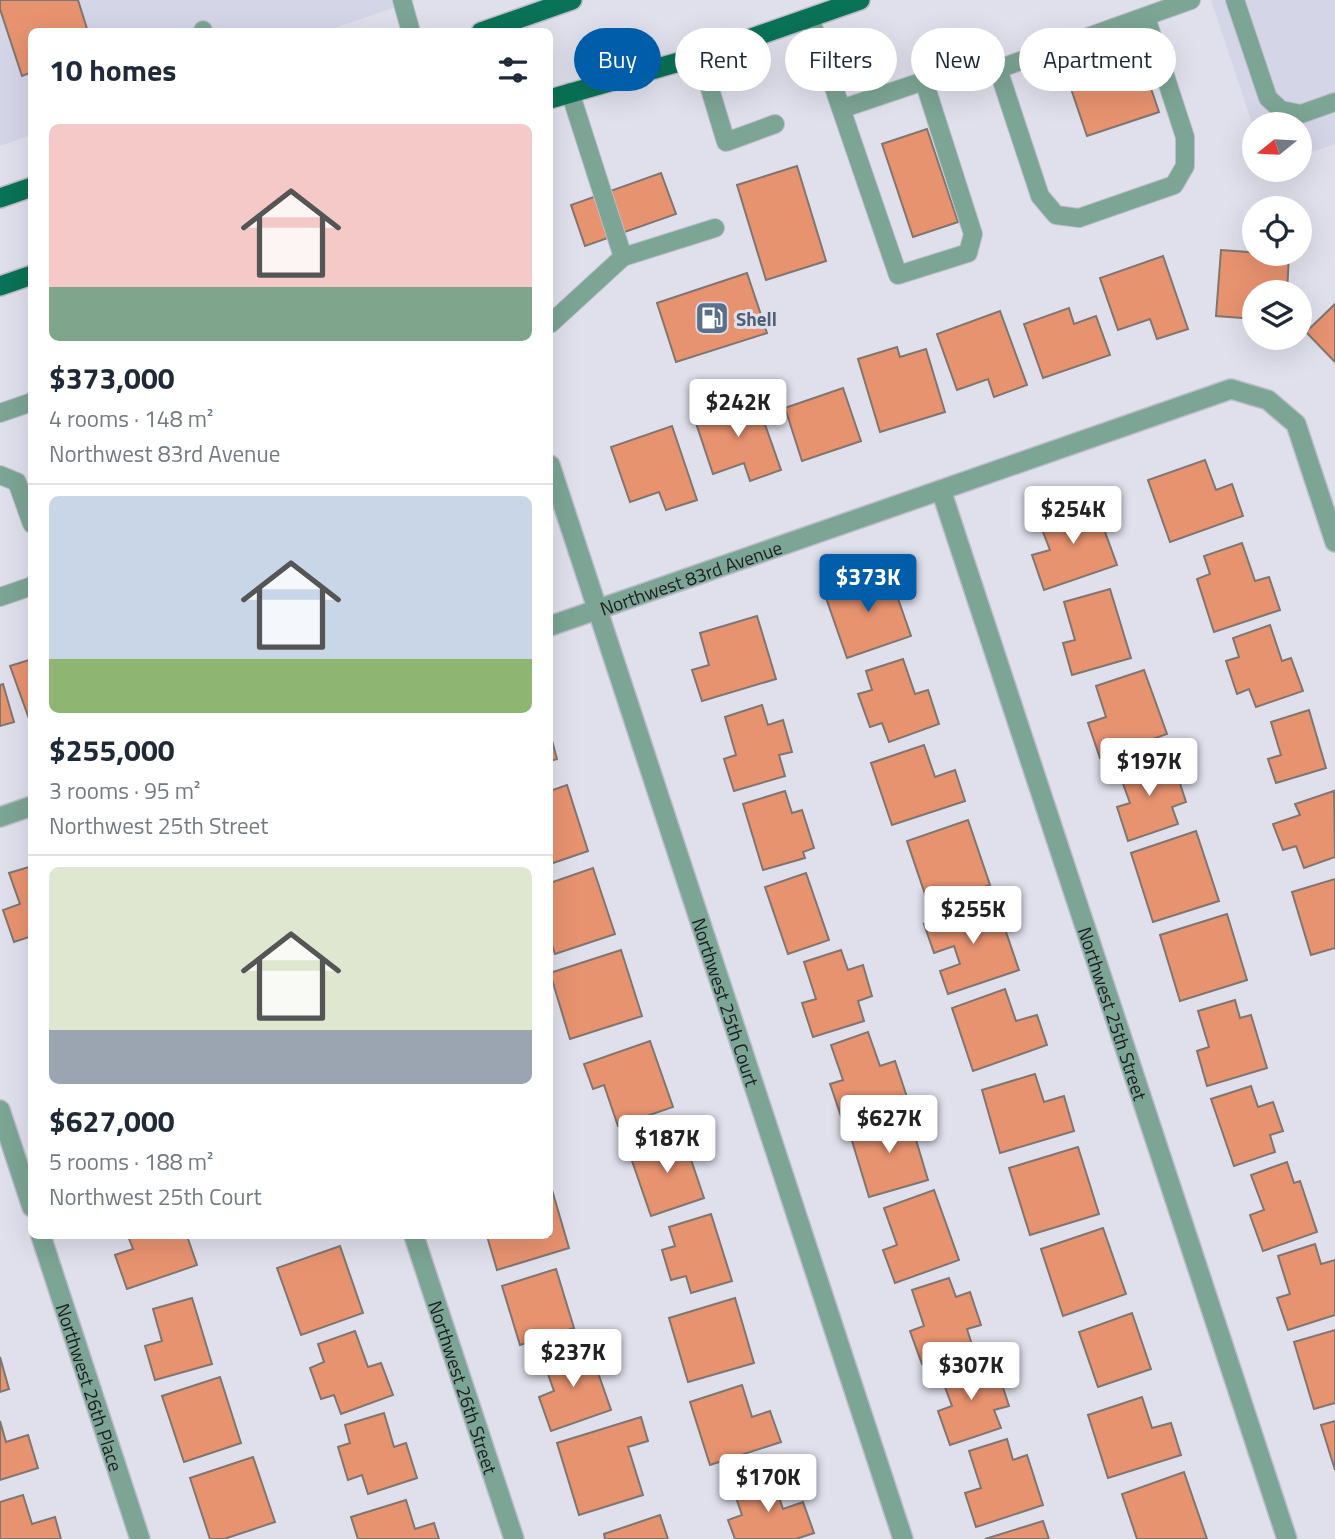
<!DOCTYPE html>
<html lang="en">
<head>
<meta charset="utf-8">
<style>
	:root { --surface:#fff; --page:#f2f2f3; --text:#1f2937; --muted:#747a83; --line:#e0e1e3; --accent:#005daa }
	body { margin:0; font-family:"Titillium Web",sans-serif; background:var(--page); color:var(--text); height:100vh; display:flex; flex-direction:column; font-size:26px; white-space:nowrap }
	* { box-sizing:border-box; margin:0 }
	p { font-size:23px; color:var(--muted) }
	.icon { flex:none; width:38px; height:38px; fill:none; stroke:currentColor; stroke-width:2; stroke-linecap:round; stroke-linejoin:round }
	.map { position:relative; flex:1; overflow:hidden }
	.details { position:absolute; left:28px; top:28px; width:525px; height:1211px; display:flex; flex-direction:column; background:var(--surface); border-radius:10px; box-shadow:0 7px 28px #0002 }
	.details>* { flex:none }
	.guide { position:absolute; left:574px; top:28px; width:654px; height:63px; display:flex; gap:14px }
	.needle { width:46px; rotate:252deg }
	.fabs { position:absolute; left:1242px; top:112px; display:grid; gap:14px }
	.fabs a { display:grid; place-items:center; width:70px; height:70px; border-radius:50%; background:var(--surface); box-shadow:0 7px 28px #0002; font-size:35px }
	.price { position:absolute; translate:-50% -60px; padding:0 16px; border-radius:7px; background:#fff; color:#222; font-size:23px; line-height:46px; filter:drop-shadow(0 2px 4px #0008) }
	.price::after { content:''; position:absolute; left:50%; top:42px; width:21px; height:16px; margin-left:-10px; background:inherit; clip-path:polygon(0 0,100% 0,50% 100%) }
	.price.selected { background:var(--accent); color:#fff }
	ul { padding:0; list-style:none }
	li { display:grid; align-content:center; gap:14px; height:371px; padding:0 21px }
	li+li { border-top:2px solid var(--line) }
	li span { display:grid; place-items:center; height:217px; border-radius:10px; color:#555 }
	li>.icon { margin-inline-start:auto }
	span .icon { width:126px; height:126px; fill:#fffc; stroke-width:1 }
	li b { font-size:30px }
	h2 { display:flex; justify-content:space-between; align-items:center; height:84px; padding:0 21px; font-size:30px }
	.chip { padding:0 24px; border-radius:32px; background:var(--surface); box-shadow:0 7px 28px #0002; font-size:24px; line-height:63px }
	.chip.selected { background:var(--accent); color:#fff }
	.map>svg:first-child { display:block }
</style>
</head>
<body>
<div class="map">
<svg width="1335" height="1539" viewBox="0 0 1335 1539">
	<rect width="100%" height="100%" fill="#dfe0ec"/>
	<g fill="#d5d5e8">
		<polygon points="0,0 416,0 326,31 32,32 31,135 0,146"/>
		<polygon points="1211,0 1335,0 1335,144 1300,156 1300,124 1255,124 1255,132"/>
	</g>
	<g fill="#e89370" stroke="#817570" stroke-width="2">
		<polygon points="0,0 78,0 88,32 32,32 32,72 22,76 0,9"/>
		<polygon points="1138,50 1159,112 1087,136 1066,74"/>
		<polygon points="927,129 958,222 913,237 882,144"/>
		<polygon points="797,166 826,261 766,280 737,185"/>
		<polygon points="661,173 676,214 585,246 571,205"/>
		<polygon points="1221,250 1289,255 1287,292 1255,292 1255,319 1216,316"/>
		<polygon points="1163,256 1188,329 1157,339 1150,319 1118,330 1100,278"/>
		<polygon points="747,273 767,333 676,362 657,303"/>
		<polygon points="1335,304 1335,362 1306,332"/>
		<polygon points="1069,308 1074,324 1096,316 1110,355 1043,378 1024,324"/>
		<polygon points="1000,311 1027,385 994,397 988,379 957,390 937,334"/>
		<polygon points="897,347 900,357 926,349 945,412 880,432 858,359"/>
		<polygon points="843,388 861,441 802,461 785,408"/>
		<polygon points="755,396 781,470 750,481 744,463 713,474 694,417"/>
		<polygon points="672,426 697,500 666,510 659,492 630,502 611,447"/>
		<polygon points="1205,460 1216,490 1232,484 1243,516 1170,542 1148,480"/>
		<polygon points="1093,499 1117,565 1044,590 1032,555 1050,550 1038,519"/>
		<polygon points="1242,543 1255,581 1269,577 1280,610 1214,632 1197,579 1210,574 1204,556"/>
		<polygon points="888,570 911,636 847,658 824,592"/>
		<polygon points="1110,589 1131,658 1072,675 1063,643 1075,640 1064,602"/>
		<polygon points="757,616 776,679 702,701 692,670 709,665 700,633"/>
		<polygon points="1270,625 1282,661 1291,658 1303,691 1256,707 1249,689 1237,694 1226,661 1239,657 1233,638"/>
		<polygon points="32,659 32,727 10,666"/>
		<polygon points="903,659 915,694 928,690 939,724 889,742 882,723 870,727 858,694 872,690 866,671"/>
		<polygon points="1144,670 1167,734 1100,758 1088,723 1106,717 1096,686"/>
		<polygon points="3,684 14,722 0,726 0,685"/>
		<polygon points="762,705 768,725 783,720 792,752 779,755 785,776 734,791 724,759 736,755 725,717"/>
		<polygon points="1309,710 1326,768 1276,783 1268,759 1281,755 1271,722"/>
		<polygon points="550,733 557,759 550,761"/>
		<polygon points="924,745 935,777 955,770 965,801 892,825 871,763"/>
		<polygon points="1154,754 1161,773 1175,768 1186,802 1172,807 1178,824 1128,841 1117,807 1130,803 1117,767"/>
		<polygon points="567,785 588,851 550,864 550,791"/>
		<polygon points="785,791 792,813 802,810 814,848 803,852 805,858 763,870 743,804"/>
		<polygon points="1334,791 1335,857 1304,868 1296,846 1283,850 1273,824 1300,815 1295,804"/>
		<polygon points="968,820 990,885 929,906 907,841"/>
		<polygon points="1196,831 1219,901 1153,922 1131,853"/>
		<polygon points="32,866 32,936 14,942 3,910 20,904 9,873"/>
		<polygon points="593,868 615,934 555,954 550,939 550,883"/>
		<polygon points="806,873 829,940 788,954 765,887"/>
		<polygon points="1335,879 1335,948 1311,955 1292,892"/>
		<polygon points="995,900 1019,970 948,994 940,971 960,964 954,946 934,953 924,924"/>
		<polygon points="1227,914 1247,980 1180,1001 1160,935"/>
		<polygon points="621,950 642,1016 570,1039 550,973"/>
		<polygon points="841,950 848,970 863,965 872,996 858,1001 864,1021 813,1037 802,1003 816,999 804,962"/>
		<polygon points="1005,989 1016,1021 1037,1015 1047,1045 973,1071 952,1008"/>
		<polygon points="1235,1000 1240,1018 1251,1015 1267,1068 1207,1086 1197,1051 1209,1047 1198,1011"/>
		<polygon points="868,1032 880,1066 895,1061 907,1097 842,1119 830,1084 843,1080 831,1045"/>
		<polygon points="650,1041 673,1107 618,1126 604,1085 593,1089 584,1064"/>
		<polygon points="1035,1074 1044,1102 1064,1096 1074,1131 1000,1153 982,1090"/>
		<polygon points="1251,1086 1258,1107 1273,1102 1283,1131 1270,1135 1275,1152 1234,1166 1211,1099"/>
		<polygon points="908,1113 928,1180 869,1197 849,1131"/>
		<polygon points="682,1133 704,1198 651,1216 629,1152"/>
		<polygon points="1078,1147 1099,1214 1030,1235 1009,1168"/>
		<polygon points="1287,1162 1294,1183 1300,1181 1317,1232 1263,1251 1250,1215 1264,1210 1251,1175"/>
		<polygon points="550,1183 569,1248 497,1270 487,1236 550,1236"/>
		<polygon points="934,1190 959,1260 895,1283 883,1250 897,1245 884,1208"/>
		<polygon points="711,1214 732,1281 691,1293 686,1276 671,1280 662,1250 675,1246 669,1227"/>
		<polygon points="1103,1228 1126,1294 1063,1316 1041,1249"/>
		<polygon points="128,1236 187,1236 197,1265 127,1289 115,1255 133,1249"/>
		<polygon points="1315,1244 1321,1264 1335,1260 1335,1315 1288,1330 1277,1298 1290,1294 1278,1256"/>
		<polygon points="340,1246 363,1313 301,1335 277,1268"/>
		<polygon points="556,1269 574,1328 520,1345 502,1286"/>
		<polygon points="949,1278 956,1297 970,1292 981,1325 967,1329 973,1348 922,1364 910,1331 924,1326 912,1290"/>
		<polygon points="192,1298 212,1364 155,1380 145,1346 162,1341 153,1309"/>
		<polygon points="735,1298 754,1363 688,1382 669,1318"/>
		<polygon points="1132,1313 1151,1369 1098,1387 1079,1332"/>
		<polygon points="1335,1330 1335,1403 1314,1409 1294,1342"/>
		<polygon points="355,1331 368,1367 381,1363 393,1395 341,1414 334,1395 321,1399 310,1368 324,1362 318,1344"/>
		<polygon points="588,1344 611,1410 551,1431 539,1397 554,1391 543,1360"/>
		<polygon points="0,1357 9,1389 0,1392"/>
		<polygon points="976,1358 983,1377 998,1372 1009,1406 994,1410 1001,1428 950,1445 938,1411 952,1406 939,1371"/>
		<polygon points="220,1377 241,1443 184,1462 162,1396"/>
		<polygon points="742,1385 752,1417 770,1411 781,1442 710,1465 690,1402"/>
		<polygon points="1142,1397 1152,1428 1171,1423 1181,1455 1108,1478 1088,1415"/>
		<polygon points="384,1413 394,1447 406,1443 417,1478 368,1494 362,1475 348,1480 338,1447 350,1443 345,1425"/>
		<polygon points="641,1417 648,1441 628,1447 643,1495 579,1515 557,1443"/>
		<polygon points="0,1421 6,1442 28,1435 38,1468 0,1480"/>
		<polygon points="1335,1421 1335,1470 1321,1425"/>
		<polygon points="1007,1439 1013,1460 1027,1455 1043,1505 976,1527 965,1493 981,1488 969,1451"/>
		<polygon points="253,1457 275,1522 224,1539 210,1539 190,1478"/>
		<polygon points="1184,1472 1207,1539 1137,1539 1122,1494"/>
		<polygon points="772,1476 783,1509 803,1502 814,1533 796,1539 735,1539 728,1520 742,1515 733,1489"/>
		<polygon points="23,1495 32,1524 55,1517 61,1539 0,1539 0,1502"/>
		<polygon points="406,1500 415,1529 434,1523 439,1539 358,1539 351,1517"/>
		<polygon points="660,1515 668,1539 605,1539 604,1534"/>
		<polygon points="1043,1521 1049,1539 985,1539"/>
	</g>
	<g fill="none" stroke-linecap="round" stroke-linejoin="round">
		<g stroke="#bcbdc8" stroke-width="20">
			<g id="service">
				<polyline points="402,0 411,32"/>
				<polyline points="1235,0 1268,98 1281,110 1301,114 1335,102"/>
				<polyline points="1146,17 1185,137 1185,166 1174,185 1079,218 1056,215 1040,196 998,69 1191,0"/>
				<polyline points="810,18 898,275 968,253 973,234 924,81 841,109"/>
				<polyline points="203,30 203,32"/>
				<polyline points="700,56 726,142 775,124"/>
				<polyline points="623,257 715,228"/>
				<polyline points="550,324 623,257 570,92"/>
				<polyline points="0,413 32,402"/>
				<polyline points="0,475 17,482 32,524"/>
				<polyline points="0,597 32,586"/>
			</g>
		</g>
		<g stroke="#bcbdc8" stroke-width="22">
			<g id="minor">
				<path id="s1" d="M550,465L903,1539"/>
				<path id="s2" d="M941,490L1287,1539"/>
				<path id="s3" d="M550,626L1231,389L1268,400L1296,424L1335,542"/>
				<polyline points="0,817 32,806"/>
				<polyline points="0,1110 32,1207"/>
				<path id="s4" d="M41,1236L140,1539"/>
				<path id="s5" d="M414,1236L514,1539"/>
			</g>
		</g>
		<g stroke="#bcbdc8" stroke-width="22">
			<g id="primary">
				<polyline points="481,32 572,0"/>
				<polyline points="550,99 700,56 860,0"/>
				<polyline points="0,198 32,187"/>
				<polyline points="0,286 32,275"/>
			</g>
		</g>
		<use href="#service" stroke="#7ca595" stroke-width="18"/>
		<use href="#minor" stroke="#7ca595" stroke-width="19"/>
		<use href="#primary" stroke="#0a7256" stroke-width="19"/>
	</g>
	<defs>
		<g id="fuel-square" transform="scale(1.75)"><rect x="-9" y="-9" width="18" height="18" rx="4" fill="#5c6f8a" stroke="#dfe0ec"/><path d="M-5.5-6h7V0h2V4h1.3V-2.5L3-4.5l.8-.8L6-3V5H2.5V1h-1V6h-7ZM-4.2-4.7v3.2H.2V-4.7Z" fill="#fff"/></g>
	</defs>
	<g fill-rule="evenodd">
		<use href="#fuel-square" x="712" y="318"/>
	</g>
	<g text-anchor="middle" dominant-baseline="central" stroke-width="6" stroke-linejoin="round" paint-order="stroke">
		<g font-size="19" font-weight="bold" fill="#4e5e75" stroke="#dfe0ec" text-anchor="start">
			<text x="736" y="318">Shell</text>
		</g>
		<g font-size="19" fill="#1d1d22" stroke="#dfe0ec">
			<text stroke="none"><textPath href="#s3" startOffset="149">Northwest 83rd Avenue</textPath></text>
			<text stroke="none"><textPath href="#s1" startOffset="565">Northwest 25th Court</textPath></text>
			<text stroke="none"><textPath href="#s2" startOffset="551">Northwest 25th Street</textPath></text>
			<text stroke="none"><textPath href="#s4" startOffset="159">Northwest 26th Place</textPath></text>
			<text stroke="none"><textPath href="#s5" startOffset="159">Northwest 26th Street</textPath></text>
		</g>
	</g>
</svg>
<div class="fabs">
<a><svg class="needle" viewBox="-14 -14 28 28"><path d="M0-13l5 13h-10z" fill="#e53935"/><path d="M0 13l5-13h-10z" fill="#747a83"/></svg></a>
<a><svg class="icon" aria-label="locate" viewBox="0 0 24 24"><circle cx="12" cy="12" r="6"/><path d="M12 2v4M12 18v4M2 12h4M18 12h4"/></svg></a>
<a><svg class="icon" aria-label="layers" viewBox="0 0 24 24"><path d="M12 4l9 5-9 5-9-5zM3 14l9 5 9-5"/></svg></a>
</div>
<b class="price" style="left:738px;top:439px">$242K</b>
<b class="price" style="left:1073px;top:546px">$254K</b>
<b class="price selected" style="left:868px;top:614px">$373K</b>
<b class="price" style="left:1149px;top:798px">$197K</b>
<b class="price" style="left:973px;top:946px">$255K</b>
<b class="price" style="left:889px;top:1155px">$627K</b>
<b class="price" style="left:667px;top:1175px">$187K</b>
<b class="price" style="left:573px;top:1389px">$237K</b>
<b class="price" style="left:971px;top:1402px">$307K</b>
<b class="price" style="left:768px;top:1514px">$170K</b>
<div class="guide">
<a class="chip selected">Buy</a>
<a class="chip">Rent</a>
<a class="chip">Filters</a>
<a class="chip">New</a>
<a class="chip">Apartment</a>
</div>
<section class="details">
<h2>10 homes<svg class="icon" aria-label="filters" viewBox="0 0 24 24"><path d="M4 7h16M4 17h16"/><circle cx="9" cy="7" r="2"/><circle cx="15" cy="17" r="2"/></svg></h2>
<ul>
<li><span style="background:linear-gradient(#f6c9c9 75%,#7fa58c 0)"><svg class="icon" aria-label="home" viewBox="0 0 24 24"><path d="M3 11l9-7 9 7M6 9v11h12V9"/></svg></span><div><b>$373,000</b><p>4 rooms · 148 m²</p><p>Northwest 83rd Avenue</p></div></li>
<li><span style="background:linear-gradient(#c9d6e8 75%,#8fb573 0)"><svg class="icon" aria-label="home" viewBox="0 0 24 24"><path d="M3 11l9-7 9 7M6 9v11h12V9"/></svg></span><div><b>$255,000</b><p>3 rooms · 95 m²</p><p>Northwest 25th Street</p></div></li>
<li><span style="background:linear-gradient(#dfe7d0 75%,#9aa5b1 0)"><svg class="icon" aria-label="home" viewBox="0 0 24 24"><path d="M3 11l9-7 9 7M6 9v11h12V9"/></svg></span><div><b>$627,000</b><p>5 rooms · 188 m²</p><p>Northwest 25th Court</p></div></li>
</ul>
</section>
</div>
</body>
</html>
